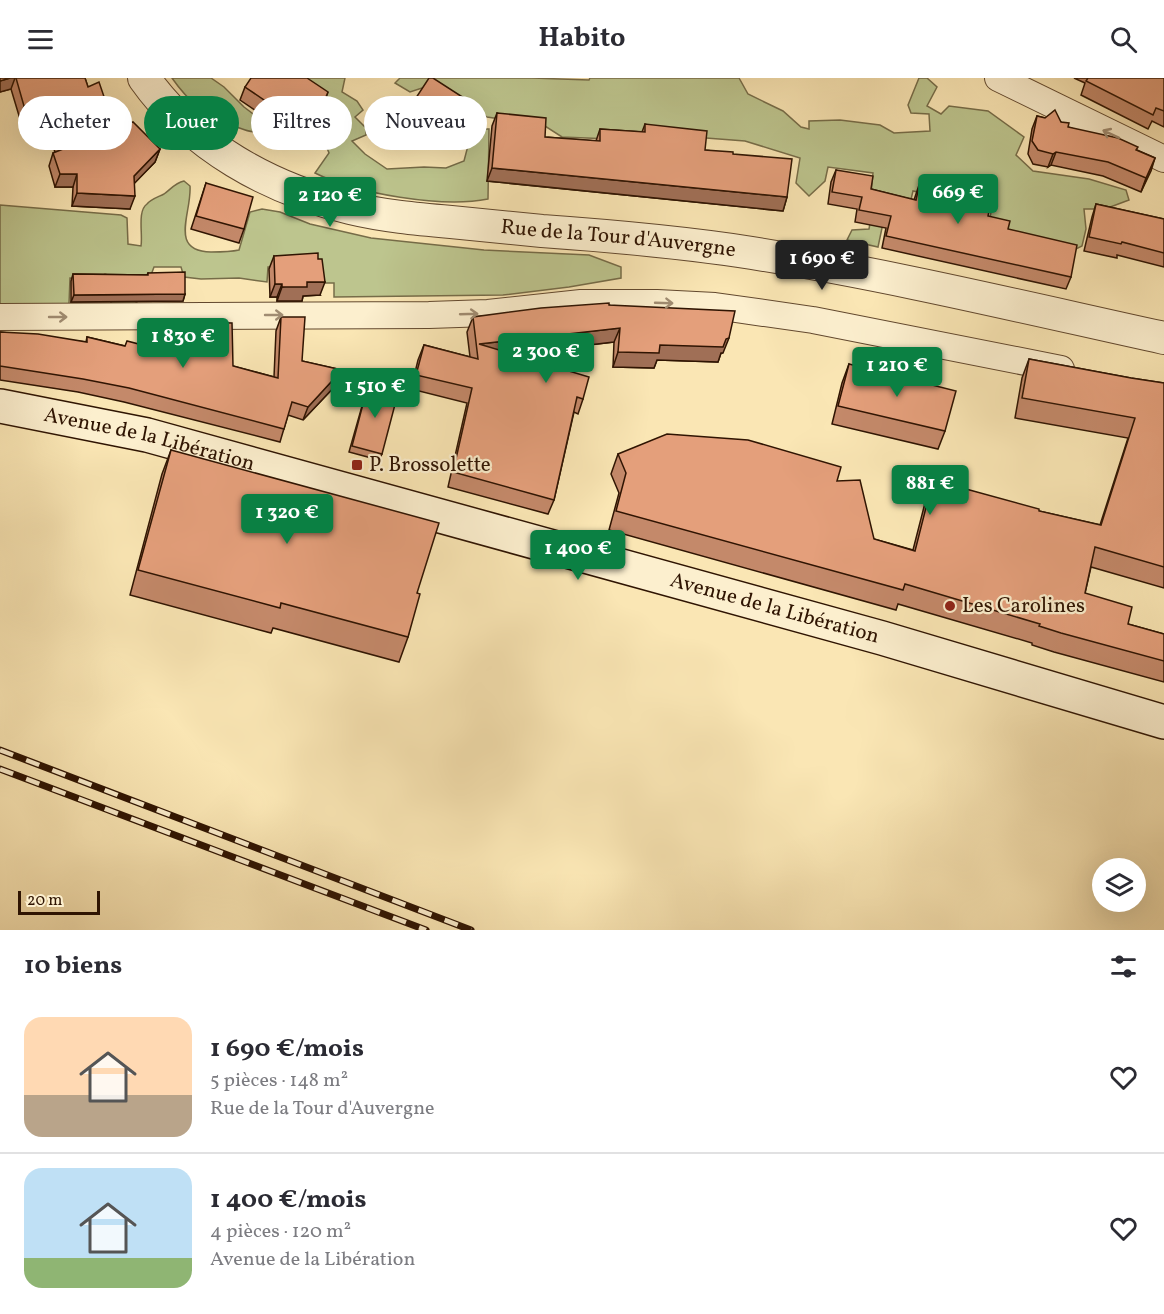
<!DOCTYPE html>
<html lang="fr">
<head>
<meta charset="utf-8">
<style>
	:root { --surface:#fff; --page:#f2f2f3; --text:#2b2b33; --muted:#7c7c81; --line:#e1e1e2; --accent:#0b8043 }
	body { margin:0; font-family:Vollkorn,serif; background:var(--page); color:var(--text); height:100vh; display:flex; flex-direction:column; font-size:22px; white-space:nowrap }
	* { box-sizing:border-box; margin:0 }
	p { font-size:20px; color:var(--muted) }
	.icon { flex:none; width:33px; height:33px; fill:none; stroke:currentColor; stroke-width:2; stroke-linecap:round; stroke-linejoin:round }
	.map { position:relative; height:852px; overflow:hidden }
	.details { display:flex; flex-direction:column; background:var(--surface); flex:1 }
	.details>* { flex:none }
	.top-card { position:absolute; left:18px; top:18px; width:600px; height:54px; display:flex; gap:12px }
	.fabs { position:absolute; left:1092px; top:780px; display:grid; gap:12px }
	.fabs a { display:grid; place-items:center; width:54px; height:54px; border-radius:50%; background:var(--surface); box-shadow:0 6px 24px #0002; font-size:30px }
	.scale { position:absolute; left:18px; bottom:15px; width:82px; box-sizing:border-box; padding-left:6px; border:3px solid #2f1402; border-top:0; font-size:16px; line-height:21px; white-space:nowrap; color:#2f1402; -webkit-text-stroke:4px #fcefce; paint-order:stroke }
	.price { position:absolute; translate:-50% -51px; padding:0 14px; border-radius:6px; background:var(--accent); color:#fff; font-size:20px; line-height:39px; filter:drop-shadow(0 2px 3px #0008) }
	.price::after { content:''; position:absolute; left:50%; top:36px; width:18px; height:14px; margin-left:-9px; background:inherit; clip-path:polygon(0 0,100% 0,50% 100%) }
	.price.selected { background:#222; color:#fff }
	ul { padding:0; list-style:none }
	li { display:flex; align-items:center; gap:18px; height:150px; padding:0 24px }
	li+li { border-top:2px solid var(--line) }
	li span { display:grid; place-items:center; flex:none; width:168px; height:120px; border-radius:18px; color:#555 }
	li>.icon { margin-inline-start:auto }
	span .icon { width:72px; height:72px; fill:#fffc; stroke-width:1 }
	li b { font-size:26px }
	h2 { display:flex; justify-content:space-between; align-items:center; height:72px; padding:0 24px; font-size:26px }
	.chip { padding:0 21px; border-radius:27px; background:var(--surface); box-shadow:0 6px 24px #0002; font-size:21px; line-height:54px }
	.chip.selected { background:var(--accent); color:#fff }
	header { display:flex; justify-content:space-between; align-items:center; height:78px; padding:0 24px; background:var(--surface); font-size:27px; font-weight:700 }
	.map>svg:first-child { display:block }
</style>
</head>
<body>
<header><svg class="icon" aria-label="menu" viewBox="0 0 24 24"><path d="M4 6h16M4 12h16M4 18h16"/></svg>Habito<svg class="icon" aria-label="search" viewBox="0 0 24 24"><circle cx="10" cy="10" r="6"/><path d="M15 15l6 6"/></svg></header>
<div class="map">
<svg width="1164" height="852" viewBox="0 0 1164 852">
	<rect width="100%" height="100%" fill="#fae6b4"/>
	<filter id="stains"><feTurbulence type="fractalNoise" baseFrequency=".00333" numOctaves="4"/><feColorMatrix values="0 0 0 0 .2 0 0 0 0 .09 0 0 0 0 .02 0 0 0 .5 -.17"/></filter>
	<radialGradient id="worn" r=".72"><stop offset=".6" stop-color="#630" stop-opacity="0"/><stop offset="1" stop-color="#630" stop-opacity=".3"/></radialGradient>
	<g fill="#bdc58e" stroke="#766c48" stroke-width="1.5">
		<path d="M172,0H211L224,9L244,29L269,48C254,57 250,54 234,48L232,52C208,40 188,23 172,0Z"/>
		<path d="M281,0H345L342,14L357,23L363,32L355,39L366,50V57L352,63L365,76L387,91L424,89L446,90L464,83L471,56L481,51H489L488,121C442,130 357,116 315,95L329,75L327,70L317,71L310,67L320,51L327,29L309,5Z"/>
		<polygon points="400,0 532,0 589,2 590,0 739,0 748,16 783,33 801,49 809,51 809,43 840,42 880,47 894,55 930,53 929,36 911,35 908,27 919,0 927,0 937,9 927,28 941,36 949,28 988,33 1024,59 1016,77 1033,93 1089,101 1126,112 1129,122 1105,131 1084,131 1086,151 1082,168 1072,173 989,147 991,134 987,128 913,113 909,130 887,126 878,169 847,162 852,152 869,151 872,134 870,126 873,95 828,89 825,103 809,118 796,105 800,80 745,63 680,58 635,62 562,59 545,48 487,39 425,9 410,14 395,5"/>
		<path d="M184,103L190,108C192,135 168,173 211,174C221,174 230,174 239,172L250,134L262,131L280,134L310,146L371,160L484,172L589,177L621,189V200L569,209L503,217L334,219V205H322L313,187L268,189L267,204L239,200L201,201L184,199L181,189H154L151,197L131,220L137,225L132,229H111V198L105,196L96,201L70,200L69,226L0,229V127L121,137L127,140L128,166L141,168C143,156 137,133 147,126C151,121 158,119 164,116C171,111 175,105 184,103Z"/>
	</g>
	<g fill="none" stroke-linecap="round" stroke-linejoin="round">
		<g stroke="#62482e" stroke-width="28">
			<g id="minor">
				<polyline points="998,0 1164,81"/>
				<polyline points="0,239 429,237 488,235 581,225 657,225 715,228 813,242 1061,291"/>
			</g>
		</g>
		<g stroke="#62482e" stroke-width="34">
			<g id="tertiary">
				<path id="s1" d="M144,0C192,68 270,111 350,130C383,138 417,141 451,144C482,147 512,150 542,153C612,158 682,164 752,175C890,197 1027,230 1164,260"/>
			</g>
		</g>
		<g stroke="#2f1402" stroke-width="36">
			<g id="secondary">
				<path id="s2" d="M0,328L147,357L882,560L1164,644"/>
			</g>
		</g>
		<use href="#minor" stroke="#fcefce" stroke-width="26"/>
		<use href="#tertiary" stroke="#fcefce" stroke-width="32"/>
		<use href="#secondary" stroke="#fcefce" stroke-width="33"/>
		<g stroke="#2f1402" stroke-width="7">
			<g id="rail">
				<polyline points="0,672 471,852"/>
				<polyline points="0,691 426,852"/>
			</g>
		</g>
		<use href="#rail" stroke="#fcefce" stroke-width="4.5" stroke-dasharray="14" stroke-linecap="butt"/>
	</g>
	<g fill="#c4896a" stroke="#2f1402" stroke-width="1.5">
		<polygon points="0,0 85,0 88,9 115,51 160,71 155,84 134,105 130,131 72,128 73,109 55,109 49,88 53,75 55,74 40,34 20,41 11,11 0,14"/>
		<polygon points="1074,0 1164,0 1164,49 1152,43 1148,51 1081,17 1085,5"/>
		<polygon points="245,9 323,28 306,67 240,22"/>
		<polygon points="408,32 459,33 437,67 403,45"/>
		<polygon points="497,35 545,59 596,63 600,51 642,54 645,46 705,72 733,76 787,119 783,133 487,103 492,48"/>
		<polygon points="1037,38 1061,44 1068,49 1137,72 1155,80 1141,114 1103,98 1051,87 1048,89 1033,86 1028,76 1032,51"/>
		<polygon points="836,92 871,111 914,122 920,104 988,138 1008,151 1071,199 1066,211 882,170 886,150 855,144 857,131 828,126 831,104"/>
		<polygon points="206,105 244,151 239,165 191,151"/>
		<polygon points="1096,126 1164,141 1164,189 1117,177 1117,180 1084,173 1092,139"/>
		<polygon points="274,178 320,217 303,218 302,223 277,223 277,219 270,219 269,191"/>
		<polygon points="148,195 185,216 183,223 71,224 71,203 73,196 147,197"/>
		<polygon points="609,227 723,275 721,275 718,284 657,282 654,290 613,289 614,264 512,276 583,321 578,336 574,334 554,422 548,436 448,409 467,325 411,311 418,282 424,267 470,279 467,254 473,239"/>
		<polygon points="281,239 302,283 342,292 337,306 303,342 288,337 280,364 124,324 78,314 0,302 0,254 86,264 87,259 125,268 152,269 156,258 187,262 187,258 192,244 233,288 274,299 276,253"/>
		<polygon points="1029,281 1131,300 1164,305 1164,510 1091,489 1085,515 1128,546 1164,556 1164,604 1054,574 1032,567 1032,565 898,526 896,532 609,452 619,415 611,396 618,376 837,403 874,461 913,472 926,421 933,402 1039,433 1100,447 1128,360 1015,340 1022,300"/>
		<polygon points="849,286 945,353 938,371 832,346 842,305"/>
		<polygon points="368,307 382,376 379,382 349,374"/>
		<polygon points="171,372 417,515 408,559 399,584 273,550 271,555 130,517 162,396"/>
	</g>
	<g fill="#a06f56" stroke="#2f1402" stroke-width="1.5">
		<polygon points="10,0 15,0 11,11 0,14 0,3"/>
		<polygon points="328,14 323,28 306,67 311,54"/>
		<polygon points="464,20 459,33 437,67 442,54"/>
		<polygon points="45,21 40,34 20,41 24,28"/>
		<polygon points="160,71 155,84 129,111 134,98"/>
		<polygon points="1056,74 1051,87 1048,89 1053,76"/>
		<polygon points="1155,80 1151,93 1141,114 1146,100"/>
		<polygon points="492,90 787,119 783,133 487,103"/>
		<polygon points="60,96 77,96 73,109 55,109"/>
		<polygon points="77,115 135,118 130,131 72,128"/>
		<polygon points="307,204 325,204 320,217 303,218 302,223 277,223 282,209"/>
		<polygon points="275,206 282,206 277,219 270,219"/>
		<polygon points="185,216 183,223 71,224 74,217"/>
		<polygon points="620,250 614,264 478,280 479,266"/>
		<polygon points="729,260 723,275 721,275 718,284 657,282 654,290 613,289 618,274 660,267"/>
		<polygon points="342,292 337,306 303,342 308,329"/>
	</g>
	<g fill="#e49f7b" stroke="#2f1402" stroke-width="1.5">
		<polygon points="0,0 10,0 0,3"/>
		<polygon points="16,0 85,0 88,9 99,4 115,51 133,44 160,71 134,98 135,118 77,115 77,96 60,96 53,75 63,71 45,21 24,28"/>
		<polygon points="251,0 307,0 328,14 311,54 245,9"/>
		<polygon points="429,0 433,0 464,20 442,54 408,32"/>
		<polygon points="1088,0 1164,0 1164,33 1156,30 1153,37 1086,3"/>
		<polygon points="1055,32 1061,44 1069,45 1068,49 1118,60 1138,69 1136,72 1155,80 1146,100 1108,84 1056,74 1053,76 1038,72 1032,63 1037,38 1045,40"/>
		<polygon points="497,35 546,40 545,59 600,63 600,51 645,54 645,46 707,53 705,72 733,74 733,76 792,81 787,119 492,90"/>
		<polygon points="836,92 873,98 871,111 916,122 920,104 992,119 988,138 1010,143 1008,151 1077,167 1071,199 886,158 891,138 859,132 862,119 832,114"/>
		<polygon points="206,105 253,119 244,151 196,138"/>
		<polygon points="1096,126 1164,141 1164,175 1122,164 1121,166 1089,159"/>
		<polygon points="318,175 318,181 322,181 325,204 307,204 307,209 282,209 282,206 275,206 274,178"/>
		<polygon points="185,194 185,216 74,217 73,196 148,197 148,195"/>
		<polygon points="609,225 609,227 735,233 729,260 726,261 723,269 660,267 659,275 618,274 620,250 479,266 589,299 583,321 577,319 554,422 453,394 472,310 416,297 424,267 478,281 473,239 541,230"/>
		<polygon points="281,239 305,239 302,283 342,292 308,329 292,324 284,351 129,310 83,301 0,288 0,254 38,256 87,264 87,259 125,268 127,263 154,270 156,258 192,263 192,244 232,245 233,288 278,300"/>
		<polygon points="1029,281 1131,300 1164,305 1164,489 1095,469 1085,515 1132,529 1128,546 1164,556 1164,583 1061,555 1039,548 1040,546 905,506 903,512 616,433 626,395 618,376 667,356 748,362 841,389 837,403 860,402 874,461 915,473 933,402 1039,431 1039,433 1101,447 1135,340 1022,320"/>
		<polygon points="849,286 956,313 945,353 838,328"/>
		<polygon points="368,307 398,315 382,376 352,368"/>
		<polygon points="171,372 439,445 417,515 420,516 408,559 281,525 280,530 138,492"/>
	</g>
	<defs><path id="oneway-shaft" d="M-6 0H5M1.5-3L5.5 0L1.5 3" fill="none" stroke-width="1.6" stroke-linecap="round" stroke-linejoin="round" transform="scale(1.5)"/></defs>
	<g stroke="#a08c72">
		<use href="#oneway-shaft" transform="translate(1111 56) rotate(-155)"/>
		<use href="#oneway-shaft" transform="translate(664 225) rotate(2)"/>
		<use href="#oneway-shaft" transform="translate(469 236) rotate(-2)"/>
		<use href="#oneway-shaft" transform="translate(274 237)"/>
		<use href="#oneway-shaft" transform="translate(58 239)"/>
	</g>
	<g fill="#8f2418" stroke="#fcefce" stroke-width="2">
		<rect x="351" y="381" width="12" height="12" rx="3"/>
		<circle cx="950" cy="528" r="6"/>
	</g>
	<g text-anchor="middle" dominant-baseline="central" stroke-width="4.5" stroke-linejoin="round" paint-order="stroke">
		<g font-size="21" fill="#2f1402" stroke="#fcefce">
			<text stroke="none"><textPath href="#s1" startOffset="519">Rue de la Tour d'Auvergne</textPath></text>
			<text stroke="none"><textPath href="#s2" startOffset="153">Avenue de la Libération</textPath></text>
			<text stroke="none"><textPath href="#s2" startOffset="801">Avenue de la Libération</textPath></text>
		</g>
		<g font-size="21" fill="#2f1402" stroke="#fcefce" text-anchor="start">
			<text x="369" y="387">P. Brossolette</text>
			<text x="962" y="528">Les Carolines</text>
		</g>
	</g>
	<rect width="100%" height="100%" filter="url(#stains)"/>
	<rect width="100%" height="100%" fill="url(#worn)"/>
</svg>
<div class="fabs">
<a><svg class="icon" aria-label="layers" viewBox="0 0 24 24"><path d="M12 4l9 5-9 5-9-5zM3 14l9 5 9-5"/></svg></a>
</div>
<div class="scale">20 m</div>
<b class="price" style="left:958px;top:147px">669 €</b>
<b class="price" style="left:330px;top:150px">2 120 €</b>
<b class="price selected" style="left:822px;top:213px">1 690 €</b>
<b class="price" style="left:183px;top:291px">1 830 €</b>
<b class="price" style="left:546px;top:306px">2 300 €</b>
<b class="price" style="left:897px;top:320px">1 210 €</b>
<b class="price" style="left:375px;top:341px">1 510 €</b>
<b class="price" style="left:930px;top:438px">881 €</b>
<b class="price" style="left:287px;top:467px">1 320 €</b>
<b class="price" style="left:578px;top:503px">1 400 €</b>
<div class="top-card">
<a class="chip">Acheter</a>
<a class="chip selected">Louer</a>
<a class="chip">Filtres</a>
<a class="chip">Nouveau</a>
</div>
</div>
<section class="details">
<h2>10 biens<svg class="icon" aria-label="filters" viewBox="0 0 24 24"><path d="M4 7h16M4 17h16"/><circle cx="9" cy="7" r="2"/><circle cx="15" cy="17" r="2"/></svg></h2>
<ul>
<li><span style="background:linear-gradient(#ffd9b3 65%,#b9a48a 0)"><svg class="icon" aria-label="home" viewBox="0 0 24 24"><path d="M3 11l9-7 9 7M6 9v11h12V9"/></svg></span><div><b>1 690 €/mois</b><p>5 pièces · 148 m²</p><p>Rue de la Tour d'Auvergne</p></div><svg class="icon" aria-label="heart" viewBox="0 0 24 24"><path d="M12 20l-8-8c-3-5 5-10 8-4 3-6 11-1 8 4z"/></svg></li>
<li><span style="background:linear-gradient(#bfe0f5 75%,#8fb573 0)"><svg class="icon" aria-label="home" viewBox="0 0 24 24"><path d="M3 11l9-7 9 7M6 9v11h12V9"/></svg></span><div><b>1 400 €/mois</b><p>4 pièces · 120 m²</p><p>Avenue de la Libération</p></div><svg class="icon" aria-label="heart" viewBox="0 0 24 24"><path d="M12 20l-8-8c-3-5 5-10 8-4 3-6 11-1 8 4z"/></svg></li>
</ul>
</section>
</body>
</html>
